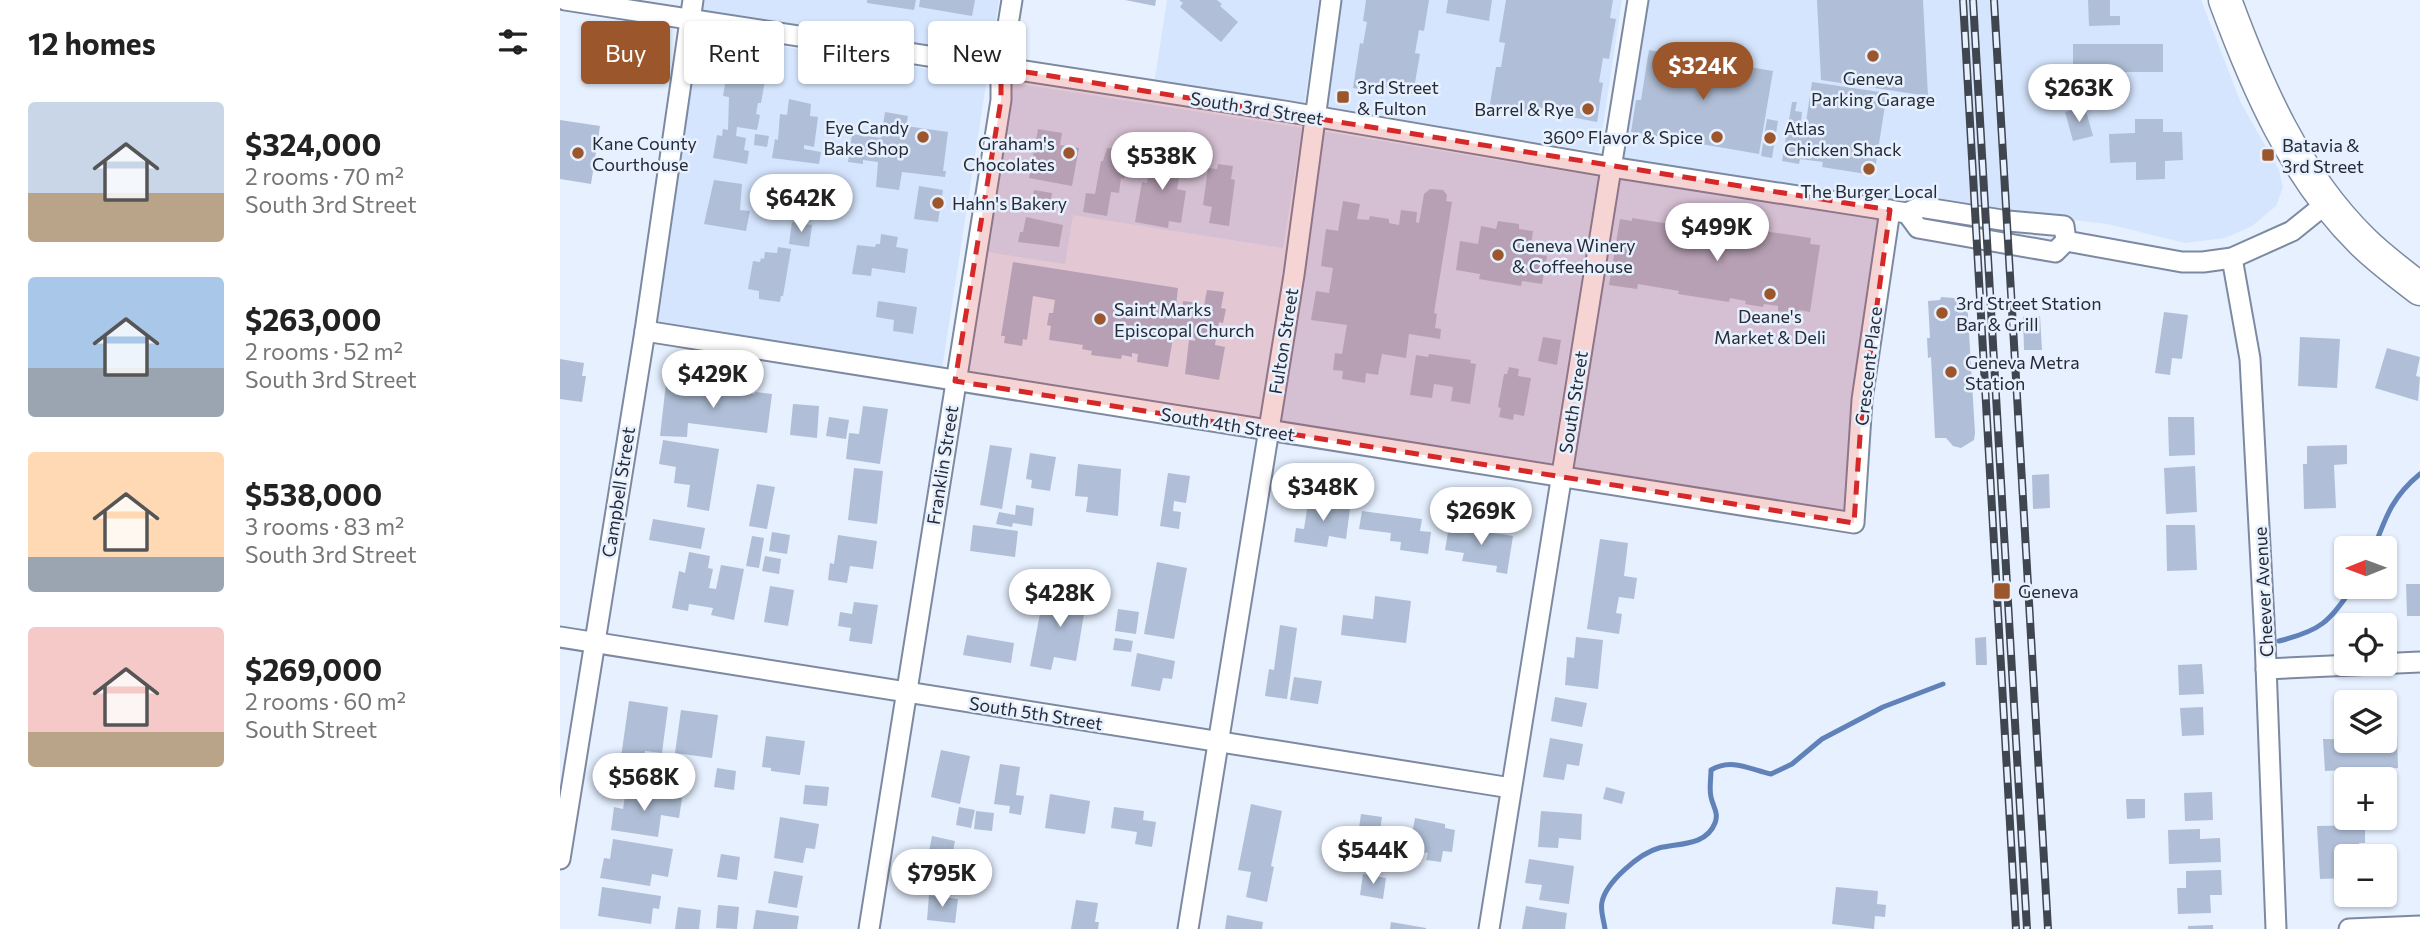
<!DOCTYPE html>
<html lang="en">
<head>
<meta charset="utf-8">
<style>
	:root { --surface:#fff; --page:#f2f2f2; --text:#222; --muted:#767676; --accent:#9b562c }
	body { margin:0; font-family:Commissioner,sans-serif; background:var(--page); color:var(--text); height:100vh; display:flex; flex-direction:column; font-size:26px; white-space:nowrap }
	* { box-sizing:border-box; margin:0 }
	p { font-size:23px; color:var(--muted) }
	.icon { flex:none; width:38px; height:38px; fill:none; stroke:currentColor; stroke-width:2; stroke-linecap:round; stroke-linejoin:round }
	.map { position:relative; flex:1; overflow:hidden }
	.drawer { display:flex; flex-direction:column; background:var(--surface); width:560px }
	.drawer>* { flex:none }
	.hud { position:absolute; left:21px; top:21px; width:665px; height:63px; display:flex; gap:14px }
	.needle { width:46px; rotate:269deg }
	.fabs { position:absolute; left:1774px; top:536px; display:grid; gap:14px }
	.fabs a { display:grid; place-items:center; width:63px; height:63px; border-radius:7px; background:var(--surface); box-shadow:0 2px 5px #0004; font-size:35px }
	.price { position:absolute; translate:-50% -60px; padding:0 16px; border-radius:24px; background:#fff; color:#222; font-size:23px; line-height:46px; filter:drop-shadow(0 2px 4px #0008) }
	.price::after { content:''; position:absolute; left:50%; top:42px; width:21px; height:16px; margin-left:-10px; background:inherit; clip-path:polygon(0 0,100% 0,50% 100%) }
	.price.active { background:var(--accent); color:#fff }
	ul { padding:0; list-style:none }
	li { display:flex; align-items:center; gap:21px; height:175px; padding:0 28px }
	li span { display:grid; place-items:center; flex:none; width:196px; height:140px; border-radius:7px; color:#555 }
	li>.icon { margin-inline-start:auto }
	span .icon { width:84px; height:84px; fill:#fffc; stroke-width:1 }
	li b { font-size:30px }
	h2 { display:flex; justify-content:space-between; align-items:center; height:84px; padding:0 28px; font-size:30px }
	.tag { padding:0 24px; border-radius:7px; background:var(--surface); box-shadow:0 2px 5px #0004; font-size:24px; line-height:63px }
	.tag.active { background:var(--accent); color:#fff }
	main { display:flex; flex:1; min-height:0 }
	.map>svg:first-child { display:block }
</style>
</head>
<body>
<main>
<section class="drawer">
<h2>12 homes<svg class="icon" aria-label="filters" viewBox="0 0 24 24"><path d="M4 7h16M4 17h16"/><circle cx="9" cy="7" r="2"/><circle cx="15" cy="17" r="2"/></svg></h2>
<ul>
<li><span style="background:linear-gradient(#c9d6e8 65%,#b9a48a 0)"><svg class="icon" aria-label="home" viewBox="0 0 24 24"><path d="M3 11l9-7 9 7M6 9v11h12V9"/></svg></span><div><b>$324,000</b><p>2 rooms · 70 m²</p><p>South 3rd Street</p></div></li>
<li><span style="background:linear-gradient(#a9c7e8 65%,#9aa5b1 0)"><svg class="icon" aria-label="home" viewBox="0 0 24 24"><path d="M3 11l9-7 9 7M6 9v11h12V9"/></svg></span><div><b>$263,000</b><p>2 rooms · 52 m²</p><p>South 3rd Street</p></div></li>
<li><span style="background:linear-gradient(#ffd9b3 75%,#9aa5b1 0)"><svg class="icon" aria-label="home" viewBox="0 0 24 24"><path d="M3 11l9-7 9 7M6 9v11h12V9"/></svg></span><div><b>$538,000</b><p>3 rooms · 83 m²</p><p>South 3rd Street</p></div></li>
<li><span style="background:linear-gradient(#f6c9c9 75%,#b9a48a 0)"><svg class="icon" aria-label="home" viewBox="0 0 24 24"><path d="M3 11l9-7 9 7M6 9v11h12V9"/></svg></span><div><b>$269,000</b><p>2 rooms · 60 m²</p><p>South Street</p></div></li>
</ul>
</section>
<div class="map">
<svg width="1860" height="929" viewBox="0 0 1860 929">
	<rect width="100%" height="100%" fill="#e6f0ff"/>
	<g fill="#d5e5fd">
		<polygon points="137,0 439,0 430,58 135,11"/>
		<polygon points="607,0 759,0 744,106 594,84"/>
		<polygon points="777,0 1062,0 1039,152 760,109"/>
		<polygon points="1081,0 1641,0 1681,103 1719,170 1723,187 1716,206 1692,226 1665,238 1625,243 1548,224 1441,212 1405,203 1381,204 1332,194 1295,416 1288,518 1007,471"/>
		<polygon points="134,33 427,78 382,369 89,323"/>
		<polygon points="447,82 742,128 723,248 513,215 505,264 421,251"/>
		<polygon points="761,131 1038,177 991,465 713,420"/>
	</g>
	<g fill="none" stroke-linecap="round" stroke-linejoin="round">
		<g stroke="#6082b8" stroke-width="5">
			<path d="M1814,548C1826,516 1833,496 1860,474"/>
			<path d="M1719,641C1763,630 1768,622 1794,586"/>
			<path d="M1045,929C1044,921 1040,910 1042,902C1046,882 1080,853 1099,848C1119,843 1146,846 1155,823C1159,813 1153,807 1151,797C1149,789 1151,779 1151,770C1172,758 1189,769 1211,774L1232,764L1262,739L1323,707L1383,684"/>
		</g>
	</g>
	<g fill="#b0bfd7">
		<polygon points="307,0 356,0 354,10 307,3"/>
		<polygon points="360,0 415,0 412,16 359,7"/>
		<polygon points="565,0 596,0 595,6"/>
		<polygon points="619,0 657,0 662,4 660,6 678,22 661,42 620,7 623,3"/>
		<polygon points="806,0 869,0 864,31 859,30 855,53 860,54 853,94 817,85 816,92 793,88 800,43 803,44 807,22 803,21"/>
		<polygon points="888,0 932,0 929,21 886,13"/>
		<polygon points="946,0 1053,0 1050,18 1056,19 1049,59 1043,58 1039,82 1043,83 1037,122 1006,116 1007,113 975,107 973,115 963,113 962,116 929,110 936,67 941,67 945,43 939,42"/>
		<polygon points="1257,0 1363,0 1368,96 1261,80"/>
		<polygon points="1528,0 1550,0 1550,16 1560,16 1560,25 1529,26"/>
		<rect x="1513" y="44" width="90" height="28"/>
		<polygon points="1089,50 1213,71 1199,154 1071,132 1076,100 1081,100"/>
		<polygon points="173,72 206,75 201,103 198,103 196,114 200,115 197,130 177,127 176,136 186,138 184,150 189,151 187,164 153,158 157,135 162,136 163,129 168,130 169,97 163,96 167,73 173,74"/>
		<polygon points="1252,82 1327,93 1315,169 1306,174 1262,167 1263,162 1240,159 1239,164 1222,161 1232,102 1237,102 1235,111 1242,112 1241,121 1246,122"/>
		<polygon points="229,99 251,104 250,116 258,117 254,147 244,145 244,149 261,152 259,164 212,158 215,139 218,140 220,114 227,115"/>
		<polygon points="1525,107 1533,136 1513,141 1505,112"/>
		<polygon points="325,112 348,116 346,126 388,132 383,171 386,171 385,177 342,172 339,190 316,187 318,162 303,160 303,164 288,162 292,134 321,138"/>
		<polygon points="1207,119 1218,121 1212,158 1201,156"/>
		<polygon points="1575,119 1603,119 1603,132 1622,132 1623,160 1605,161 1605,179 1576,180 1576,162 1550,163 1549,134 1575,133"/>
		<polygon points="0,120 40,126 31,184 0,179"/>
		<polygon points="478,129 502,133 500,145 519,148 512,186 469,178"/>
		<polygon points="195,134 209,136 207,147 194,145"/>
		<polygon points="547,148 569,151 567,176 565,175 564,179 561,178 559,193 551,192 547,216 523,212 526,193 535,194 541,161 543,161"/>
		<polygon points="592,151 623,157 617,189 626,191 621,223 609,221 608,228 575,222 582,182 587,183"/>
		<polygon points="658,164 673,166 671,179 675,180 669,226 649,223 652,207 643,205 648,168 657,169"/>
		<polygon points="154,180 182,184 180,210 190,211 186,231 144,224"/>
		<polygon points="359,186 383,190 378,222 354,219"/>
		<polygon points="870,189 883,190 887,195 886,201 892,202 874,313 877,314 875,328 881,329 880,339 849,334 846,358 822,354 818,375 806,373 805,383 782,379 783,371 773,370 775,353 782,354 787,325 751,320 756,291 769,293 773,268 761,266 766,229 778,231 783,201 800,204 797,219 809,220 810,216 829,219 829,223 839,225 841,210 857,212 856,222 859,223 864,194"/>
		<polygon points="474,190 492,193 490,211 471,208"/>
		<polygon points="466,217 503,225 499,247 458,242 460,232 463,232"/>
		<polygon points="1072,218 1129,227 1130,220 1182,228 1181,235 1196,237 1197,230 1251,238 1250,244 1260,245 1250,312 1239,310 1238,314 1218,311 1218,306 1204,304 1203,307 1185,304 1186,301 1170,298 1169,302 1118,294 1119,291 1078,284 1077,289 1049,285 1060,219 1072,221"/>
		<polygon points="938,221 959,224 959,229 973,231 970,253 987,256 982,284 962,281 961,286 919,279 920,274 896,270 900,241 918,244 921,226 936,229"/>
		<polygon points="232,222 252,225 249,247 229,244"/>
		<polygon points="321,234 338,237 336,247 348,249 345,273 312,268 311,276 292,274 297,245 315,247 316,244 320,244"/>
		<polygon points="218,247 231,249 223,296 221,296 220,302 199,299 199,291 188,289 193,261 200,262 201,258 204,259 205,252 217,253"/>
		<polygon points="453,262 618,288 616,306 622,307 623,301 639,303 639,310 643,311 647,290 664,292 661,308 666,309 663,323 659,322 655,345 665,347 659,380 625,374 629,340 635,341 635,338 615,335 617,326 615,326 608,367 577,362 578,354 572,353 572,357 562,355 561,359 531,355 532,351 522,349 523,345 489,340 491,326 487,325 489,313 493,313 495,300 473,296 467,340 463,339 462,346 444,343 445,336 441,336"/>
		<polygon points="1381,297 1407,299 1415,433 1414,440 1401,448 1393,446 1386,438 1375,438 1371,357 1368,358 1367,338 1370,338 1368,301 1380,300"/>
		<polygon points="318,301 357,307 353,334 333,331 334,320 316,317"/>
		<polygon points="1604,312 1628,315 1622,359 1612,358 1610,375 1595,373"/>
		<polygon points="1480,316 1482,350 1464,350 1463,317"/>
		<polygon points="983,337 1001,340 997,365 978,361"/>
		<polygon points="1740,337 1780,339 1777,388 1738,386"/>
		<polygon points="1827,348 1860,357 1856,376 1860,377 1858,401 1815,388"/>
		<polygon points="869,354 911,360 910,363 916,364 910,404 891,401 893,387 874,384 872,398 850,395 856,355 868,357"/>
		<polygon points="0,359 24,363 22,376 26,376 22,402 0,399"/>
		<polygon points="949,367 959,369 958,376 971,378 964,416 954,414 953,420 939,417 941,408 938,407 944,374 947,374"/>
		<polygon points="106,383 195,394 195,392 212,394 207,433 128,423 127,437 100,436"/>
		<polygon points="233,404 259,406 257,438 230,435"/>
		<polygon points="303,406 328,409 320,464 286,459 289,433 299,434"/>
		<polygon points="269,417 289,420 286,439 266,436"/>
		<polygon points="1608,417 1634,417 1635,455 1609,456"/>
		<polygon points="103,440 159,449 149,511 127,507 130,485 114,483 116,467 99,464"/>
		<polygon points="430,445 452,448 442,509 420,505"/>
		<polygon points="1787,445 1787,464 1774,465 1776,508 1744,509 1743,464 1747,464 1747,446"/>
		<polygon points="470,453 496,457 490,491 471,488 472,480 466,479"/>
		<polygon points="518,464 561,469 558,516 526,512 528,497 515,496"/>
		<polygon points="1635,466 1637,512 1606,514 1604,468"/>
		<polygon points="294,468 323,471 317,524 288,520"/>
		<polygon points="608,473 630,476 626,503 614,501 613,511 621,512 619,529 600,526"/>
		<polygon points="1489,474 1490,508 1473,509 1472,475"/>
		<polygon points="197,484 215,487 207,529 189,526"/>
		<polygon points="749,496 776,500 776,507 790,509 786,539 769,536 767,547 734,542 736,528 744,529"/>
		<polygon points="456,505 474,508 472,526 453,523 452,527 436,524 439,512 455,515"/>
		<polygon points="802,511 862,519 860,531 871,532 868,554 840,550 841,542 830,541 831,533 799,529"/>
		<polygon points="93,519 145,528 141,549 89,540"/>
		<polygon points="413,525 458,531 455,557 410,551"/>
		<polygon points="1606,525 1635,525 1637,570 1607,571"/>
		<polygon points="889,526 953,536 947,574 936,572 937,566 902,561 904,553 885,550"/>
		<polygon points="212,532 230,535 227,554 209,551"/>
		<polygon points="278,535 317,541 313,569 290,566 287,583 268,580 270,563 274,564"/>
		<polygon points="192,536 204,538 199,568 186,566"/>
		<polygon points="1040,539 1068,543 1064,576 1077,578 1074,599 1059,597 1056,613 1062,614 1059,634 1027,629"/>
		<polygon points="129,552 150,556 148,568 153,569 149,588 156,589 161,565 184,569 174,620 151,615 153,608 129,604 128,611 112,608 119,571 125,573"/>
		<polygon points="205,556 221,559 219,574 202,571"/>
		<polygon points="597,562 627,568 614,639 584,634"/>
		<polygon points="1846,584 1860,584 1860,616 1847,616"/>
		<polygon points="210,586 234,590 228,626 204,622"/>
		<polygon points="500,586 528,591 516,661 494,657 491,670 470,666 482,603 496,606"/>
		<polygon points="815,596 851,601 846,643 781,635 783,615 813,619"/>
		<polygon points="294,602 318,605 312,644 289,641 291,628 278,626 280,612 292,614"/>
		<polygon points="558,609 579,612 576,634 555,631"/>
		<polygon points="720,625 737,628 727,699 705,696 709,669 714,670"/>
		<polygon points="407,635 454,643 451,663 403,655"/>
		<polygon points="1016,637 1043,640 1038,689 1005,685 1007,657 1014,658"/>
		<polygon points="1426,637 1427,665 1416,665 1415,638"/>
		<polygon points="555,638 573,641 571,652 553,650"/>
		<polygon points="577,653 615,661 612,679 603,678 600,691 571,686"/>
		<polygon points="1642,664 1644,694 1619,695 1618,665"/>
		<polygon points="734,677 762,681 758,704 730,700"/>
		<polygon points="995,697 1027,703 1022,727 991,721"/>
		<polygon points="69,701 108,707 102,753 85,751 83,767 60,764"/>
		<polygon points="1643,707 1644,735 1622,736 1620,708"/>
		<polygon points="121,710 158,715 152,758 115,753"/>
		<polygon points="1837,735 1838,768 1765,771 1763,739 1825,740 1825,736"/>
		<polygon points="206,736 245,741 240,775 211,771 211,768 202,767"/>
		<polygon points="990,738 1023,744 1019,766 1007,764 1004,780 983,777"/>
		<polygon points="381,750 410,756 400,804 371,797"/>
		<polygon points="440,764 460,767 456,795 464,796 461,815 449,813 450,806 434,804"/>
		<polygon points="157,768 176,771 174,790 154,787"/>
		<polygon points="245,785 269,787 267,806 243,804"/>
		<polygon points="1046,787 1065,792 1062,804 1043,799"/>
		<polygon points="66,790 122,798 119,818 101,815 98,837 51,830 54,807 63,809"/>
		<polygon points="1652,792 1653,820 1625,821 1624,793"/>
		<polygon points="490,794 530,801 525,834 485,828"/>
		<polygon points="1566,799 1585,799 1585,818 1567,819"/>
		<polygon points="691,804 722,811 711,866 714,867 707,902 686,897 691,872 678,870"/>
		<polygon points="399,807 415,810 411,828 396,825"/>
		<polygon points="554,807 584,811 583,820 596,822 592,847 575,844 577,832 551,828"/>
		<polygon points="416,811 434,813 432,831 414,829"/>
		<polygon points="981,811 1022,814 1021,840 999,838 998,848 978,847"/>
		<polygon points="801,814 822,817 817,852 796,849"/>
		<polygon points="220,817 259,824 255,849 246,848 243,863 214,858"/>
		<polygon points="855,818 885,824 885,828 895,830 892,852 883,851 881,862 866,860 868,853 849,850"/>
		<polygon points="1805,825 1805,843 1799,843 1799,856 1787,856 1787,878 1760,879 1757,826"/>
		<polygon points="1640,829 1640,839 1660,838 1661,862 1609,864 1608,830"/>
		<polygon points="372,836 395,841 386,884 360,878 364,856 368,857"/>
		<polygon points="53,839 113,849 108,877 92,874 90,886 40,878 44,858 50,859"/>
		<polygon points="833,841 849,844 845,864 830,862"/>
		<polygon points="161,854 180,857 177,880 157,877"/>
		<polygon points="1831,854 1831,872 1825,872 1825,855"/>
		<polygon points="969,859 1014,866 1009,904 979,900 982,885 965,883"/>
		<polygon points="1661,870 1662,895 1650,895 1651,913 1618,914 1617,888 1626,888 1626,871"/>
		<polygon points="214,871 243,876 237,908 208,903"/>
		<polygon points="803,874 826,878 823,899 800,895"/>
		<polygon points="42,887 101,896 99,909 93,908 91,924 38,916"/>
		<polygon points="1276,887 1318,891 1317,904 1326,905 1325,917 1315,916 1314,929 1272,924"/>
		<polygon points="369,895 398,899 395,923 367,920"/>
		<polygon points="516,900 538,903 535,922 539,922 538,929 511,929"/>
		<polygon points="158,905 179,907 177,929 156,928"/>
		<polygon points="966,906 1007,913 1005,929 962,929"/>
		<polygon points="118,907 141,910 139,929 115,929"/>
		<polygon points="196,910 239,916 237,929 193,929"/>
		<polygon points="667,915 703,922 702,929 665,929"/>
		<polygon points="831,922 866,928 866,929 830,929"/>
		<polygon points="1653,925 1653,929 1628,929 1628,926"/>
	</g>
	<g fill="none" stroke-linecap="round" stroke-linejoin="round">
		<g stroke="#7c8aa1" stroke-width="23">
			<g id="street">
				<polyline points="5,0 724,111 1051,167 1347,213 1360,207 1448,221 1504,226 1506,241"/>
				<polyline points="1347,213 1358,228 1495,252 1506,241"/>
				<polyline points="1506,241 1622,262 1643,262 1672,258 1732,231 1768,202"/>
				<polyline points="1672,258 1690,359 1705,639 1716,929"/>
				<polyline points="85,331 1294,523 1302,400 1330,210"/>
				<polyline points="0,637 951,788"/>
				<polyline points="1706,669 1860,662"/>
				<polyline points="0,859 85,331 133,0"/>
				<polyline points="309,929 441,100 441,68 452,0"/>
				<polyline points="628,929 734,275 771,0"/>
				<polyline points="929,929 1078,0"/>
				<polyline points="1789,929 1860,926"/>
			</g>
		</g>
		<g stroke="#7c8aa1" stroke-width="35">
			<path id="primary" d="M1665,0C1697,87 1735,175 1802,241C1820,259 1841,274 1860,289"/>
		</g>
		<use href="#street" stroke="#fff" stroke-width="19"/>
		<use href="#primary" stroke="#fff" stroke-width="32"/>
		<g stroke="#404650" stroke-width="8">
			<g id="rail">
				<polyline points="1403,0 1456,929"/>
				<polyline points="1413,0 1467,929"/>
				<polyline points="1434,0 1488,929"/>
			</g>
		</g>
		<use href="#rail" stroke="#e6f0ff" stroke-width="5" stroke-dasharray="16" stroke-linecap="butt"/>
	</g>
	<path fill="#d62828" fill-opacity="0.2" stroke="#d62828" stroke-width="5" stroke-dasharray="14 9" stroke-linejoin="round" d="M441,68L1330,210L1301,422L1294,523L395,381L441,100Z"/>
	<g fill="#9b562c" stroke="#e6f0ff" stroke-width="2.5">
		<circle cx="1313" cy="56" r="7"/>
		<rect x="776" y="90" width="14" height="14" rx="3.5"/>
		<circle cx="1028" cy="109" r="7"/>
		<circle cx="363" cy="137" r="7"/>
		<circle cx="1157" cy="137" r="7"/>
		<circle cx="1210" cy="138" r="7"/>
		<circle cx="18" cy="153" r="7"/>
		<circle cx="509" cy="153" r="7"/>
		<rect x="1701" y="148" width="14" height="14" rx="3.5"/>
		<circle cx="1309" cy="169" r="7"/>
		<circle cx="378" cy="203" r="7"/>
		<circle cx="938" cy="255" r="7"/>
		<circle cx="1210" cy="294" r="7"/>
		<circle cx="1382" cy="313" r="7"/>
		<circle cx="540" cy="319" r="7"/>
		<circle cx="1391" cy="372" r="7"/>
		<rect x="1433" y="582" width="18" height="18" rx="3.5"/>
	</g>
	<g text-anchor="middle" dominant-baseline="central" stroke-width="5" stroke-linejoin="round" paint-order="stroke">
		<g font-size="18" fill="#262b35" stroke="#e6f0ff" text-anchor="start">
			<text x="1313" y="78" text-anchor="middle">Geneva<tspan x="1313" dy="21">Parking Garage</tspan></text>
			<text x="797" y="87">3rd Street<tspan x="797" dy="21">&amp; Fulton</tspan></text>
			<text x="1014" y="109" text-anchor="end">Barrel &amp; Rye</text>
			<text x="349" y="127" text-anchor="end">Eye Candy<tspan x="349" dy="21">Bake Shop</tspan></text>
			<text x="1224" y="128">Atlas<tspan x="1224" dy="21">Chicken Shack</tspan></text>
			<text x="1143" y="137" text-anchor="end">360° Flavor &amp; Spice</text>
			<text x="32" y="143">Kane County<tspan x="32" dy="21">Courthouse</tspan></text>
			<text x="495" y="143" text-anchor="end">Graham's<tspan x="495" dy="21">Chocolates</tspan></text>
			<text x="1722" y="145">Batavia &amp;<tspan x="1722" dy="21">3rd Street</tspan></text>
			<text x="1309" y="191" text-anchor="middle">The Burger Local</text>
			<text x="392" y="203">Hahn's Bakery</text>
			<text x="952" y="245">Geneva Winery<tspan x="952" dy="21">&amp; Coffeehouse</tspan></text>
			<text x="1396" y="303">3rd Street Station<tspan x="1396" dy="21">Bar &amp; Grill</tspan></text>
			<text x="554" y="309">Saint Marks<tspan x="554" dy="21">Episcopal Church</tspan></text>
			<text x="1210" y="316" text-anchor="middle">Deane's<tspan x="1210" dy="21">Market &amp; Deli</tspan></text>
			<text x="1405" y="362">Geneva Metra<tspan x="1405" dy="21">Station</tspan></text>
			<text x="1458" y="591">Geneva</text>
		</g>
		<g font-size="18" fill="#262b35" stroke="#e6f0ff">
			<text transform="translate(697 108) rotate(9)">South 3rd Street</text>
			<text transform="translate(723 341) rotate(-81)">Fulton Street</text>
			<text transform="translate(1308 366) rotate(-83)">Crescent Place</text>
			<text transform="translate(1013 402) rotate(-81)">South Street</text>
			<text transform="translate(668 424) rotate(9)">South 4th Street</text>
			<text transform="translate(382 465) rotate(-81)">Franklin Street</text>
			<text transform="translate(58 492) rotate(-81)">Campbell Street</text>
			<text transform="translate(1703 592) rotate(-93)">Cheever Avenue</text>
			<text transform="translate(476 713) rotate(9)">South 5th Street</text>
		</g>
	</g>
</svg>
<div class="fabs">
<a><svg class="needle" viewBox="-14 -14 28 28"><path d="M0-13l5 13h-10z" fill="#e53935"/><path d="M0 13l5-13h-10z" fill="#767676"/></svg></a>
<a><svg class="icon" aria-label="locate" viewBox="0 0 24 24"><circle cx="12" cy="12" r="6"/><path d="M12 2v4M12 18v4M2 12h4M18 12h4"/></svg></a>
<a><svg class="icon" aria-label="layers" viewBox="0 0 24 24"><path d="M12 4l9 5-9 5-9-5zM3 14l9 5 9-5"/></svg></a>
<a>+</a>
<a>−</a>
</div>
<b class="price active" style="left:1143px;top:102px">$324K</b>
<b class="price" style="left:1519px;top:124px">$263K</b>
<b class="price" style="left:602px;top:192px">$538K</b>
<b class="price" style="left:241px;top:234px">$642K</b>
<b class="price" style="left:1157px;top:263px">$499K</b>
<b class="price" style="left:153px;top:410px">$429K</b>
<b class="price" style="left:763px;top:523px">$348K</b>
<b class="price" style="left:921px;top:547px">$269K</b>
<b class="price" style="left:500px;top:629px">$428K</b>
<b class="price" style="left:84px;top:813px">$568K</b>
<b class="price" style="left:813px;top:886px">$544K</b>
<b class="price" style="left:382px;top:909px">$795K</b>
<div class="hud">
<a class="tag active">Buy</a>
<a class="tag">Rent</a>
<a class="tag">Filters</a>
<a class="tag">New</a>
</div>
</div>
</main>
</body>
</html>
